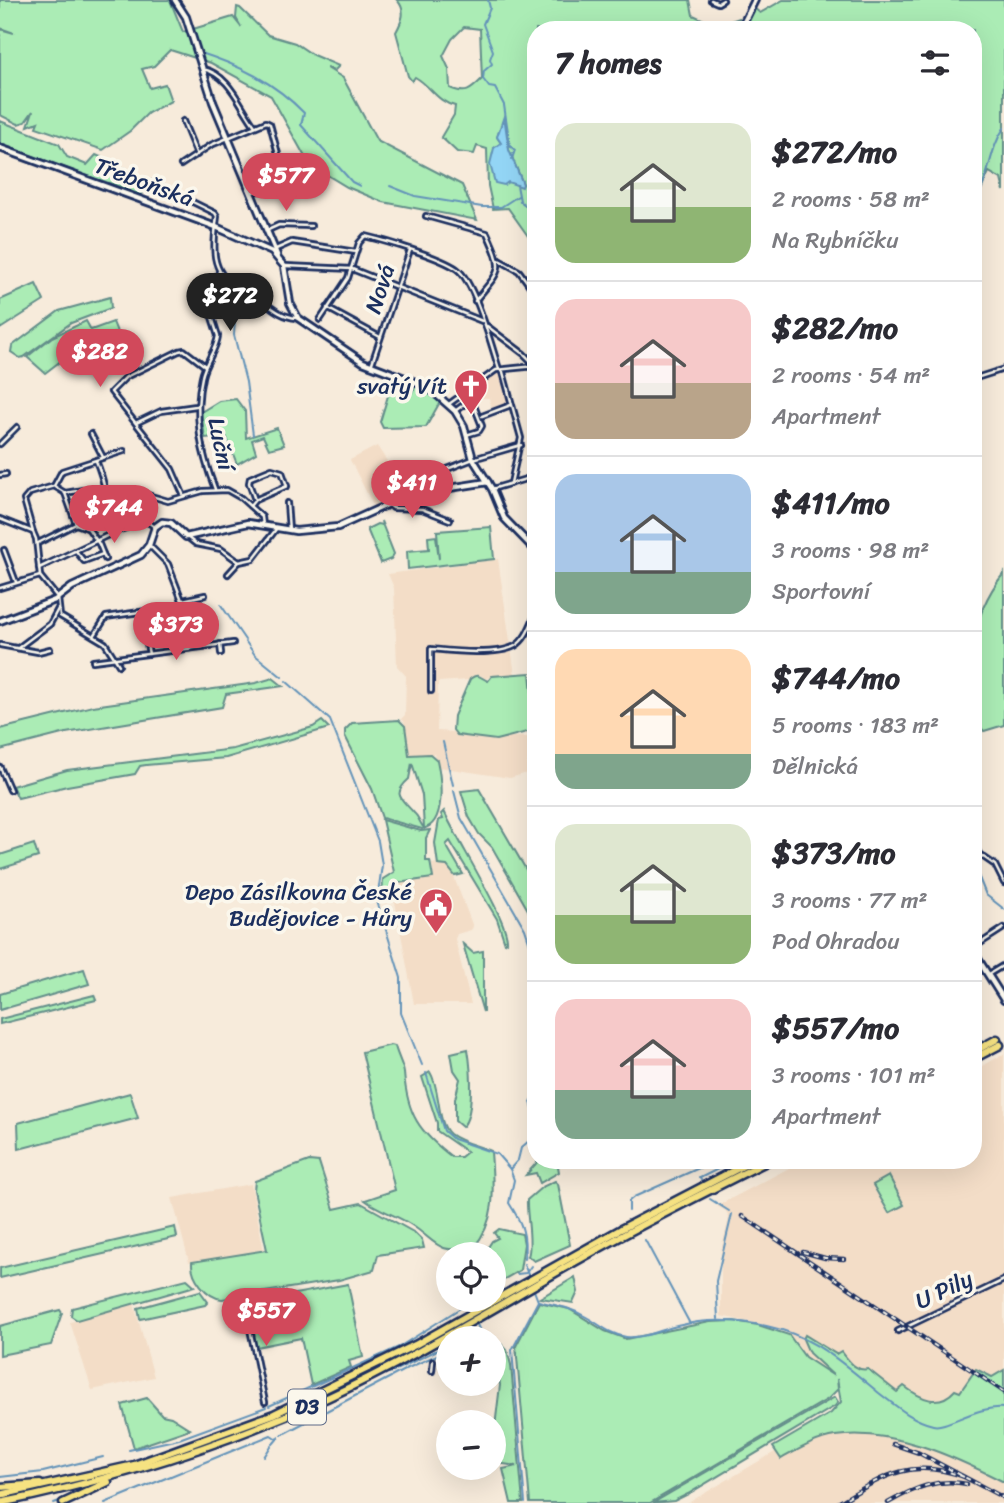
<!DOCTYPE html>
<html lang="en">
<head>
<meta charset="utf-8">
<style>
	:root { --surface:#fff; --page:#f2f2f3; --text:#2b2b33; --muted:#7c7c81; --line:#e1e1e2; --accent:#d1495b }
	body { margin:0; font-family:Sriracha,sans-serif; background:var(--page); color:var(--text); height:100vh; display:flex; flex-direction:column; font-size:26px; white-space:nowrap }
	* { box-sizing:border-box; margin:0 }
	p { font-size:23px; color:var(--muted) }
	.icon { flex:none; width:38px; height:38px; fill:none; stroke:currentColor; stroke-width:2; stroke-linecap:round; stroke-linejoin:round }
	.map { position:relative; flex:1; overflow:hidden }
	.details { position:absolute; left:527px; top:21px; width:455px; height:1148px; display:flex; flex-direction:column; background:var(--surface); border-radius:28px; box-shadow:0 7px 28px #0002 }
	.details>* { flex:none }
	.fabs { position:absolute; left:436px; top:1242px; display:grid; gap:14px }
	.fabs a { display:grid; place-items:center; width:70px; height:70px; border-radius:50%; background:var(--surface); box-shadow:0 7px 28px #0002; font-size:35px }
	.price { position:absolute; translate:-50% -60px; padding:0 16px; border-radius:24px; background:var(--accent); color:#fff; font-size:23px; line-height:46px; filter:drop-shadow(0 2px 4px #0008) }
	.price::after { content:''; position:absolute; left:50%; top:42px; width:21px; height:16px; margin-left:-10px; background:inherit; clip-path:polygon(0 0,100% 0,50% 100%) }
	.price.on { background:#222; color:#fff }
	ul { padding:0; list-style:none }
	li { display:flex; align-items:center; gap:21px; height:175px; padding:0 28px }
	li+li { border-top:2px solid var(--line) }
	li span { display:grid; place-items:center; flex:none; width:196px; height:140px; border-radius:21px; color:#555 }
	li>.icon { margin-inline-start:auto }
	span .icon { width:84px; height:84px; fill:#fffc; stroke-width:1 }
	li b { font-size:30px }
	h2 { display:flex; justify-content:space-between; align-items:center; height:84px; padding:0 28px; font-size:30px }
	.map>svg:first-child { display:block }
</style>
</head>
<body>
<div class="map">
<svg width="1004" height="1503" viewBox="0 0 1004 1503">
	<rect width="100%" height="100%" fill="#f7ebdb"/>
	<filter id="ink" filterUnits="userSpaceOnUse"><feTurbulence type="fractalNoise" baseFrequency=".0143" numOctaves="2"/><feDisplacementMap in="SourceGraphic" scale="14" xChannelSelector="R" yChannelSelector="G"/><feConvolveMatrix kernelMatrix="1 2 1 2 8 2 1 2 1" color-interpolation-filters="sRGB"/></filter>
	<g filter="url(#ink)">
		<g fill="#f3ddc7">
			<polygon points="498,373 503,376 509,404 492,410 489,398 480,398 475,401 469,391"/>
			<polygon points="377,446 394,472 389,477 400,491 375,509 350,460"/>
			<polygon points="498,559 515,675 492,676 485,679 482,676 475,675 469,680 438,682 437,731 455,732 460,737 530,737 527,773 510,778 438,767 434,754 410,754 404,721 401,719 405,715 406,676 397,666 394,588 388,574"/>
			<polygon points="438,863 447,866 452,872 473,927 471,930 457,934 455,939 471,1004 414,1004 395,902 397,889 399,884 433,878 432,864"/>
			<polygon points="1004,1054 1004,1503 688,1503 807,1433 901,1424 839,1387 839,1379 805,1357 796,1342 784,1330 721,1316 721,1251 729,1218 726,1211 717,1206 804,1160 973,1160 973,1071"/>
			<polygon points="251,1184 264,1251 189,1262 172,1198"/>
			<polygon points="134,1304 154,1377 92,1390 70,1322"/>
		</g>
		<g fill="#abecb5" stroke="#638e8a" stroke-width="2" fill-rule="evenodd">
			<polygon points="0,0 170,0 183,32 233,17 241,27 236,18 237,7 240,8 268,35 295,43 313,55 339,66 335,70 327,68 343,78 377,141 462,185 477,220 383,202 347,187 309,164 271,96 211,63 170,50 154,66 142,69 150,88 165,84 171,101 148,113 130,131 103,150 36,127 38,122 28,126 33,111 25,122 18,124 0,115 0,29 14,33 0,28"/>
			<path d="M397,0H690L693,15L717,26L739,18L736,30H536L535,246L508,208L493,209L488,186L487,149L477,146L474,154L457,152L441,137L454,115L455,106C437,102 431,86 415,77L412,81L408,76L396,32C402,21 407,11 397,0ZM464,27L480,29L482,79C470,91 466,95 450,88L449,69L443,56L452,39ZM504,118L509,150L523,184L508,182L494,148L501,143L497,137Z"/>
			<polygon points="783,0 1004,0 1004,191 1001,179 989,172 973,208 973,30 742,30 745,20 754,8 760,13"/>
			<path d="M0,121L59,144L67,157L87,165L96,155L112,162L116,168H124L146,183L142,193L138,195C133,191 99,179 95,179L0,144Z"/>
			<polygon points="36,284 44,301 0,329 0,300"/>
			<polygon points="110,297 111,308 71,323 24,357 20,358 11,352 12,346 59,311"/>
			<polygon points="86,321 91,330 113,322 117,332 79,347 45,373 27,357 52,337"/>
			<polygon points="417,384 440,402 426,427 383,428 380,422 391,386 412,392"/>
			<polygon points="236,399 245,411 246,438 277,428 284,445 269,449 263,436 252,440 256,453 237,464 226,436 205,438 201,412 219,401"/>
			<polygon points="381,521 394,554 391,559 381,563 367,529 377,524 382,525"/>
			<polygon points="491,527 494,559 408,569 407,551 429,549 428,537 436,536 439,559 437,531"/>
			<path d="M1004,573V725L984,731L981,728C968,671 966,620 1004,573Z"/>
			<path d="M530,673L534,714L531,731L496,740L457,735L453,730L454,716L470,679C479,672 480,678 488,681L492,676Z"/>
			<polygon points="273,678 283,686 226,694 222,707 66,733 0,750 0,729 93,706 256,683"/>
			<path d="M399,720L405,726L409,755L430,754L437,760C441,778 447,825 422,829L382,818L372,789L345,736V730L352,723ZM412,763L422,795L424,828C420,824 419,817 414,813C402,799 391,795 409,779Z"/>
			<polygon points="322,721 329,728 226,758 146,765 140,766 135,774 67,786 18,798 12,786 67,770 233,749 313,727"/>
			<polygon points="479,789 535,885 535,928 528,910 492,847 479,834 469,817 461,791"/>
			<path d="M444,811C456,839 509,921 507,942L505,943L497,919L450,841L446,845L463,874L455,876L447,866L438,865L435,843L439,820L443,819L441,814Z"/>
			<polygon points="382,820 421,831 430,830 426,838 426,861 430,861 433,878 398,883 395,894 391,891 388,897 382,899 383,879 394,872"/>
			<polygon points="34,844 38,857 0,869 0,855"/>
			<polygon points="463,944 473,953 483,951 483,1012"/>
			<polygon points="84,969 89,984 0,1010 0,994"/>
			<polygon points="94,995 96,1000 0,1024 0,1019"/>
			<path d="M391,1045L395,1046C397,1055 403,1065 404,1073C407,1114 419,1132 452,1157H461L467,1152L437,1131V1123L422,1077L430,1072C441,1089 436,1122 450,1134C460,1142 479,1146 491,1151C493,1185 498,1219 474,1247C435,1255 438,1242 410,1224C396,1215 378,1210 365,1200L395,1190L362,1052Z"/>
			<path d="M468,1049C471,1067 475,1116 462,1127L455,1121V1099L460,1079L454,1070L451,1053Z"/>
			<polygon points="130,1093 138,1118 19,1149 18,1123"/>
			<polygon points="539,1160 557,1160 559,1172 540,1183 536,1173 526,1175"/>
			<path d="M309,1161L319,1162L334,1209L361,1203L415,1233L422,1240L424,1248L378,1255L374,1270L339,1280L222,1299C206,1297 191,1277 192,1262L267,1250L254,1190L255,1181Z"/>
			<polygon points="889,1176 904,1205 889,1213 873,1185"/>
			<path d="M555,1181L558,1184L570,1245L534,1261L528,1256C533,1245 526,1213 527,1200L542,1187Z"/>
			<polygon points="175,1227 177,1237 0,1278 0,1268"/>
			<polygon points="499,1229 522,1234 524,1244 520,1270 494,1285 494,1255 483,1255 492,1241 498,1238 494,1233"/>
			<polygon points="575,1277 578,1292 573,1303 540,1298"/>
			<polygon points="187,1279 195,1286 77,1320 71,1316 72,1308"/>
			<polygon points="348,1284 363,1357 349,1361 351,1367 311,1385 301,1338 256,1347 247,1303"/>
			<polygon points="200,1291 208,1302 205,1305 140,1319 138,1308"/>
			<path d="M539,1302L569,1309L605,1331L626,1339L710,1322L734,1321L758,1325L789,1335L805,1357L834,1376L809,1353L803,1339L805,1335L836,1354L841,1351C849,1360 855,1372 868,1369L897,1392L904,1386C921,1399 939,1408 955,1390L960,1392L976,1369L992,1377L1004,1370V1482C955,1457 891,1427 835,1436C815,1439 798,1450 781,1459L773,1447L831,1413L841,1402L837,1379L838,1389L828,1399L650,1503H530L516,1346Z"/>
			<polygon points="60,1310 62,1313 51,1345 0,1355 0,1326"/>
			<polygon points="502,1345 507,1350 511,1365 523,1503 511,1503 503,1469 517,1466 496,1463 498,1435 495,1427 500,1385 497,1362"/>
			<polygon points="835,1397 838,1402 835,1406 688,1494 674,1501 653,1503"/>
			<polygon points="147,1398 162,1415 171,1417 190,1429 134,1448 122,1405"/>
		</g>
		<polygon fill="#93d5f5" stroke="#6393b9" stroke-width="2" points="504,116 509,150 523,184 522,187 508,182 504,185 495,183 490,164 494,148 501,143 497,137"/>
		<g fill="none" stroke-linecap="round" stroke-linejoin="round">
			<g stroke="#6393b9" stroke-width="2">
				<polyline points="488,0 490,8 483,24 493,51 490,59 492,64 484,71 483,79 489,87 495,88 504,105 510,146 515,150 512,159"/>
				<path d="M198,52C239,65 274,82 304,113L301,125L352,182L360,186"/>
				<polyline points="517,185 520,201 536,214"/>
				<polyline points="390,186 415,196 482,207 501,207 518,196"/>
				<path d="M973,203C991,179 988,151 1004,128"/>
				<polyline points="236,307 234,335 246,382 253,435"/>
				<polyline points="221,605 245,640"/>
				<polyline points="246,642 255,655 282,677"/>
				<polyline points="286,681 330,720 378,841 382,865 377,901 401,978 401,1013 422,1065"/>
				<polyline points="443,742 453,785"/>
				<polyline points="454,791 461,818 525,929 535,959"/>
				<polyline points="973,863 986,895 1004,909"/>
				<polyline points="536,1027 527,1039 536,1058"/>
				<polyline points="973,1046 986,1040"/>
				<polyline points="426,1073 444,1131 453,1139 497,1154 510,1169"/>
				<polyline points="699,1177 701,1180"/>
				<polyline points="700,1178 736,1160"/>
				<polyline points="710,1199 729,1211"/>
				<polyline points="629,1211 629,1201 634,1197 717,1160"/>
				<polyline points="645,1240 689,1322"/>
				<path d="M524,1259C527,1235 522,1223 509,1203L514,1180L510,1169L518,1160L521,1148L531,1139L535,1114L531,1102L536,1094"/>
				<polyline points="524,1264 538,1301 512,1350 525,1503"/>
				<polyline points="517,1274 526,1273 531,1266"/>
				<path d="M538,1301C556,1305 572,1308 588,1318C600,1325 611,1335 626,1337C643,1339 660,1330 677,1326C712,1317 747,1320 782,1330C819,1341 850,1369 879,1393C896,1406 912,1420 933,1425C946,1429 977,1405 1004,1408"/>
				<polyline points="718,1319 716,1281 732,1214"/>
				<polyline points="476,1322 479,1329 479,1339"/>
				<polyline points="462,1339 466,1339"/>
				<polyline points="389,1373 448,1345"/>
				<polyline points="269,1406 399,1347 462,1307"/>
				<polyline points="281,1435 408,1368 448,1350"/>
				<polyline points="273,1444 279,1437"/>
				<polyline points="129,1450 179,1439 266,1407"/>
				<polyline points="264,1457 271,1446"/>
				<polyline points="0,1477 43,1472 103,1457"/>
				<polyline points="54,1503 67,1498"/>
				<polyline points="105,1503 271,1435 277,1439"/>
			</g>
			<g stroke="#1b2f5e" stroke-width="8">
				<g id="street">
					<polyline points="711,0 718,3 723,0"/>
					<path d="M203,69C229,74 240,106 255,126"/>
					<polyline points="183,121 197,155"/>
					<polyline points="181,165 211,145 266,122 270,124 286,184 283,187 251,192"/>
					<path d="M154,183L215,213L217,216C214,242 208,270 235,286C243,291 251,291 259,298C271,307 281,317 297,318"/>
					<path d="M426,216L487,233C505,272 501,269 475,301"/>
					<polyline points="268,230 279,225 311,226"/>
					<polyline points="276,249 292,242 356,252"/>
					<polyline points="499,260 519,271 536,294"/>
					<polyline points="286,266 352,269 482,321"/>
					<polyline points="218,288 230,283"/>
					<polyline points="327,308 380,337"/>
					<path d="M320,320L348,278L359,243L365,236C386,241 440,257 457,269C475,282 492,348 499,369L503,372L521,438L511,483"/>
					<polyline points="487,326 524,354 536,366"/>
					<polyline points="371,366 410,250"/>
					<polyline points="973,379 1004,369"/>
					<polyline points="449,404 496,370 536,366"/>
					<polyline points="455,411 466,403 473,403 482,426 479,431 466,435"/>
					<polyline points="482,416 511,405"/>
					<polyline points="136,423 161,411 196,406"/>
					<polyline points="91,434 103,457"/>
					<polyline points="0,444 17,427"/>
					<path d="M96,461C107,484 106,508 117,531"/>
					<polyline points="0,475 6,474"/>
					<polyline points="54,486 62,471 124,451"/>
					<path d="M215,489C201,453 193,416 202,377C205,362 216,351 218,336L211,314L219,271"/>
					<polyline points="492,489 536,476"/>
					<polyline points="65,493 76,524 87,528 110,516"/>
					<polyline points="183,494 172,469 111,392 126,377 179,351 184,350 205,366"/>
					<polyline points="399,498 398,495 419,480 473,459 521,445"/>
					<polyline points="287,503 289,530"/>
					<polyline points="388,504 393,508 422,509 450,520"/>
					<polyline points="250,506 255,500 287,486 282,472 272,469 250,478 249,483 255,500"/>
					<polyline points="0,519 33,532 36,539 40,576 58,598 60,616 105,643 119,665"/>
					<polyline points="88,528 99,544 105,559"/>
					<polyline points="33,532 24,500 30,493 54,486 65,493 83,490 117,498 141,493 168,501 203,491 227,490 241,498 262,517 263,525"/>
					<polyline points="187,537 196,544 221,549 239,562"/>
					<polyline points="38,543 76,524"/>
					<polyline points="4,550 16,582"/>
					<polyline points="76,551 84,561 103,554"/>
					<polyline points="39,568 117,531 146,521 155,527"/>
					<polyline points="228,574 239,562 253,559 277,528"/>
					<polyline points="0,588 40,576"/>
					<polyline points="183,600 205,595"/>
					<polyline points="141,613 149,654"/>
					<polyline points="94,636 106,617 180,606 183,603 168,564 149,545"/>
					<polyline points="220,644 221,653"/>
					<polyline points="0,645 38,652 50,649"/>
					<polyline points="18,648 50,624 58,609"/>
					<polyline points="93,661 233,643"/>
					<path d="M431,691V649C452,651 496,656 515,646C526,640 531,624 536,613"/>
					<polyline points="0,767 10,790"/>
					<polyline points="973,828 974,827"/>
					<polyline points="973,843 979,854 995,865 1004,883"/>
					<polyline points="973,948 1004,928"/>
					<polyline points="989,974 1004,965"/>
					<polyline points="244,1300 265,1402"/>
					<polyline points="898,1331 1004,1280"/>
					<polyline points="432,1371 433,1361"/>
				</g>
			</g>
			<g stroke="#1b2f5e" stroke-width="10">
				<g id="secondary">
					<polyline points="175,0 186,17 213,102 277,255"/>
					<polyline points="740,30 755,0"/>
					<polyline points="0,148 216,227 272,252 284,266 290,303 298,318 363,362 428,387 455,411 464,426 473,459 492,489 504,518 536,551"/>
					<polyline points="0,621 55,600 72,587 141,555 149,545 155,527 162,522 171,523 186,537 248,523 296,531 338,527 411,494 488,482"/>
					<polyline points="973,951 1004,1000"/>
				</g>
			</g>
			<g stroke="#1b2f5e" stroke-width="11">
				<g id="highway">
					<polyline points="973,1052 997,1039"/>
					<polyline points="973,1059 1000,1045"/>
					<polyline points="0,1487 40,1484"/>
					<polyline points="0,1495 134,1465 274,1414 415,1345 621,1229 754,1160"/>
					<path d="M0,1503C113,1480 222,1446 327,1398C412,1359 492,1309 573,1263C637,1226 704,1193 770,1160"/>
					<polyline points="63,1503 108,1482"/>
				</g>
			</g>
			<use href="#street" stroke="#fbf7ec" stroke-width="2.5"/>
			<use href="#secondary" stroke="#fbf7ec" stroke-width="4.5"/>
			<use href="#highway" stroke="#f6e281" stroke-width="6"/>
			<g stroke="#1b2f5e" stroke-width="4.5">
				<g id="rail">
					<polyline points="742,1216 1004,1392"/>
					<polyline points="803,1252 825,1258 844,1259"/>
					<polyline points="893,1444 919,1453 1004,1498"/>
					<path d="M838,1503C883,1476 911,1457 964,1477"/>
					<path d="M888,1503C914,1488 937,1478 967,1484"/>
				</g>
			</g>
			<use href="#rail" stroke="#fbf7ec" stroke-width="2" stroke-dasharray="5" stroke-linecap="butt"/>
		</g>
	</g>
	<defs>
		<g id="church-pin" transform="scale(1.75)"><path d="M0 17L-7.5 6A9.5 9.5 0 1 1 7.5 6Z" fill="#d1495b" stroke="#fbf7ec"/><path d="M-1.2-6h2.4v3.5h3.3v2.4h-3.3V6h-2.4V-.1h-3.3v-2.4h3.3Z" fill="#fff"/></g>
		<g id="civic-pin" transform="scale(1.75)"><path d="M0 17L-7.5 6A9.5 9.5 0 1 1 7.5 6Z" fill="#d1495b" stroke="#fbf7ec"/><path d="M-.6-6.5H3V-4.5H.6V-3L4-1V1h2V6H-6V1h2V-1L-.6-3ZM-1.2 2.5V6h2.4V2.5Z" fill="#fff"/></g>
	</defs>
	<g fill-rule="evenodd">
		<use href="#church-pin" x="471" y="386"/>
		<use href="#civic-pin" x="436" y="905"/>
	</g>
	<g text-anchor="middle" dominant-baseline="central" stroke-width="7" stroke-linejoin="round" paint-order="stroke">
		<rect fill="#fbf7ec" stroke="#5e6b89" stroke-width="2" x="288" y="1389.5" width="38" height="35" rx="5"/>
		<g font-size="21" font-weight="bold" fill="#1b2f5e">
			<text x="307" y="1407">D3</text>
		</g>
		<g font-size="23" fill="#1b2f5e" stroke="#fbf7ec">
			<text transform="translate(144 182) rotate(20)">Třeboňská</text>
			<text transform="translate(380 289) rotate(-72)">Nová</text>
			<text transform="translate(221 444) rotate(78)">Luční</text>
			<text transform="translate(944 1290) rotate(-25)">U Pily</text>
		</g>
		<g font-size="23" fill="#1b2f5e" stroke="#fbf7ec" text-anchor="end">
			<text x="447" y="386">svatý Vít</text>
			<text x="412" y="892">Depo Zásilkovna České<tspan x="412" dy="26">Budějovice - Hůry</tspan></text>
		</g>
	</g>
</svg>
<div class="fabs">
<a><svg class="icon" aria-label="locate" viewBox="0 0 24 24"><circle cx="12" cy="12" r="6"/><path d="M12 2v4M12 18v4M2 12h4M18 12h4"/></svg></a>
<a>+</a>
<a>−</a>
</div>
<b class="price" style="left:286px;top:213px">$577</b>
<b class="price on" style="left:230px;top:333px">$272</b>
<b class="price" style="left:100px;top:389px">$282</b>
<b class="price" style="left:412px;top:520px">$411</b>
<b class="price" style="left:114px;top:545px">$744</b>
<b class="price" style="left:176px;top:662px">$373</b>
<b class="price" style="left:266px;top:1348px">$557</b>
<section class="details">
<h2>7 homes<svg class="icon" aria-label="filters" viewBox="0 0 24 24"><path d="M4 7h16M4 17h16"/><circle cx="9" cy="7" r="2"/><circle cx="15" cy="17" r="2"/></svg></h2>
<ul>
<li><span style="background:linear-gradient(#dfe7d0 60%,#8fb573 0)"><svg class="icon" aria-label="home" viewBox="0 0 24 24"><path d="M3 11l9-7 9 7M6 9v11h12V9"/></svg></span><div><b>$272/mo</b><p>2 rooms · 58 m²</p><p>Na Rybníčku</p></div></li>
<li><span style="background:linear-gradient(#f6c9c9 60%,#b9a48a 0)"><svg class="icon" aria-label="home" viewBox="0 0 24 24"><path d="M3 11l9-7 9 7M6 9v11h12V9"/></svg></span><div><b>$282/mo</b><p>2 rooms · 54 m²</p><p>Apartment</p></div></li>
<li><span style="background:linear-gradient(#a9c7e8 70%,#7fa58c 0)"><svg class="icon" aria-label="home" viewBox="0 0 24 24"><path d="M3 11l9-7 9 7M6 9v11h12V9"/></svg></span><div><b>$411/mo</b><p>3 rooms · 98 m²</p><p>Sportovní</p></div></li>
<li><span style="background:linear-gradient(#ffd9b3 75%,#7fa58c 0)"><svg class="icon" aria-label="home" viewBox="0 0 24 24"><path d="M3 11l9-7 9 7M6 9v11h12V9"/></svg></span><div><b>$744/mo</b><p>5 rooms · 183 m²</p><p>Dělnická</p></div></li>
<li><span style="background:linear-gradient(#dfe7d0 65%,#8fb573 0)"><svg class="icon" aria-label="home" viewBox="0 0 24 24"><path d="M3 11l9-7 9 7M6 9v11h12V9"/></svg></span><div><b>$373/mo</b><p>3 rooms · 77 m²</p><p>Pod Ohradou</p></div></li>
<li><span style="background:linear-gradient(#f6c9c9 65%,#7fa58c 0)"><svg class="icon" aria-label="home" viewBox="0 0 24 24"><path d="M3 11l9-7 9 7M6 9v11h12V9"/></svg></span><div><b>$557/mo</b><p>3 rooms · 101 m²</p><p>Apartment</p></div></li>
</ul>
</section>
</div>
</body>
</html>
